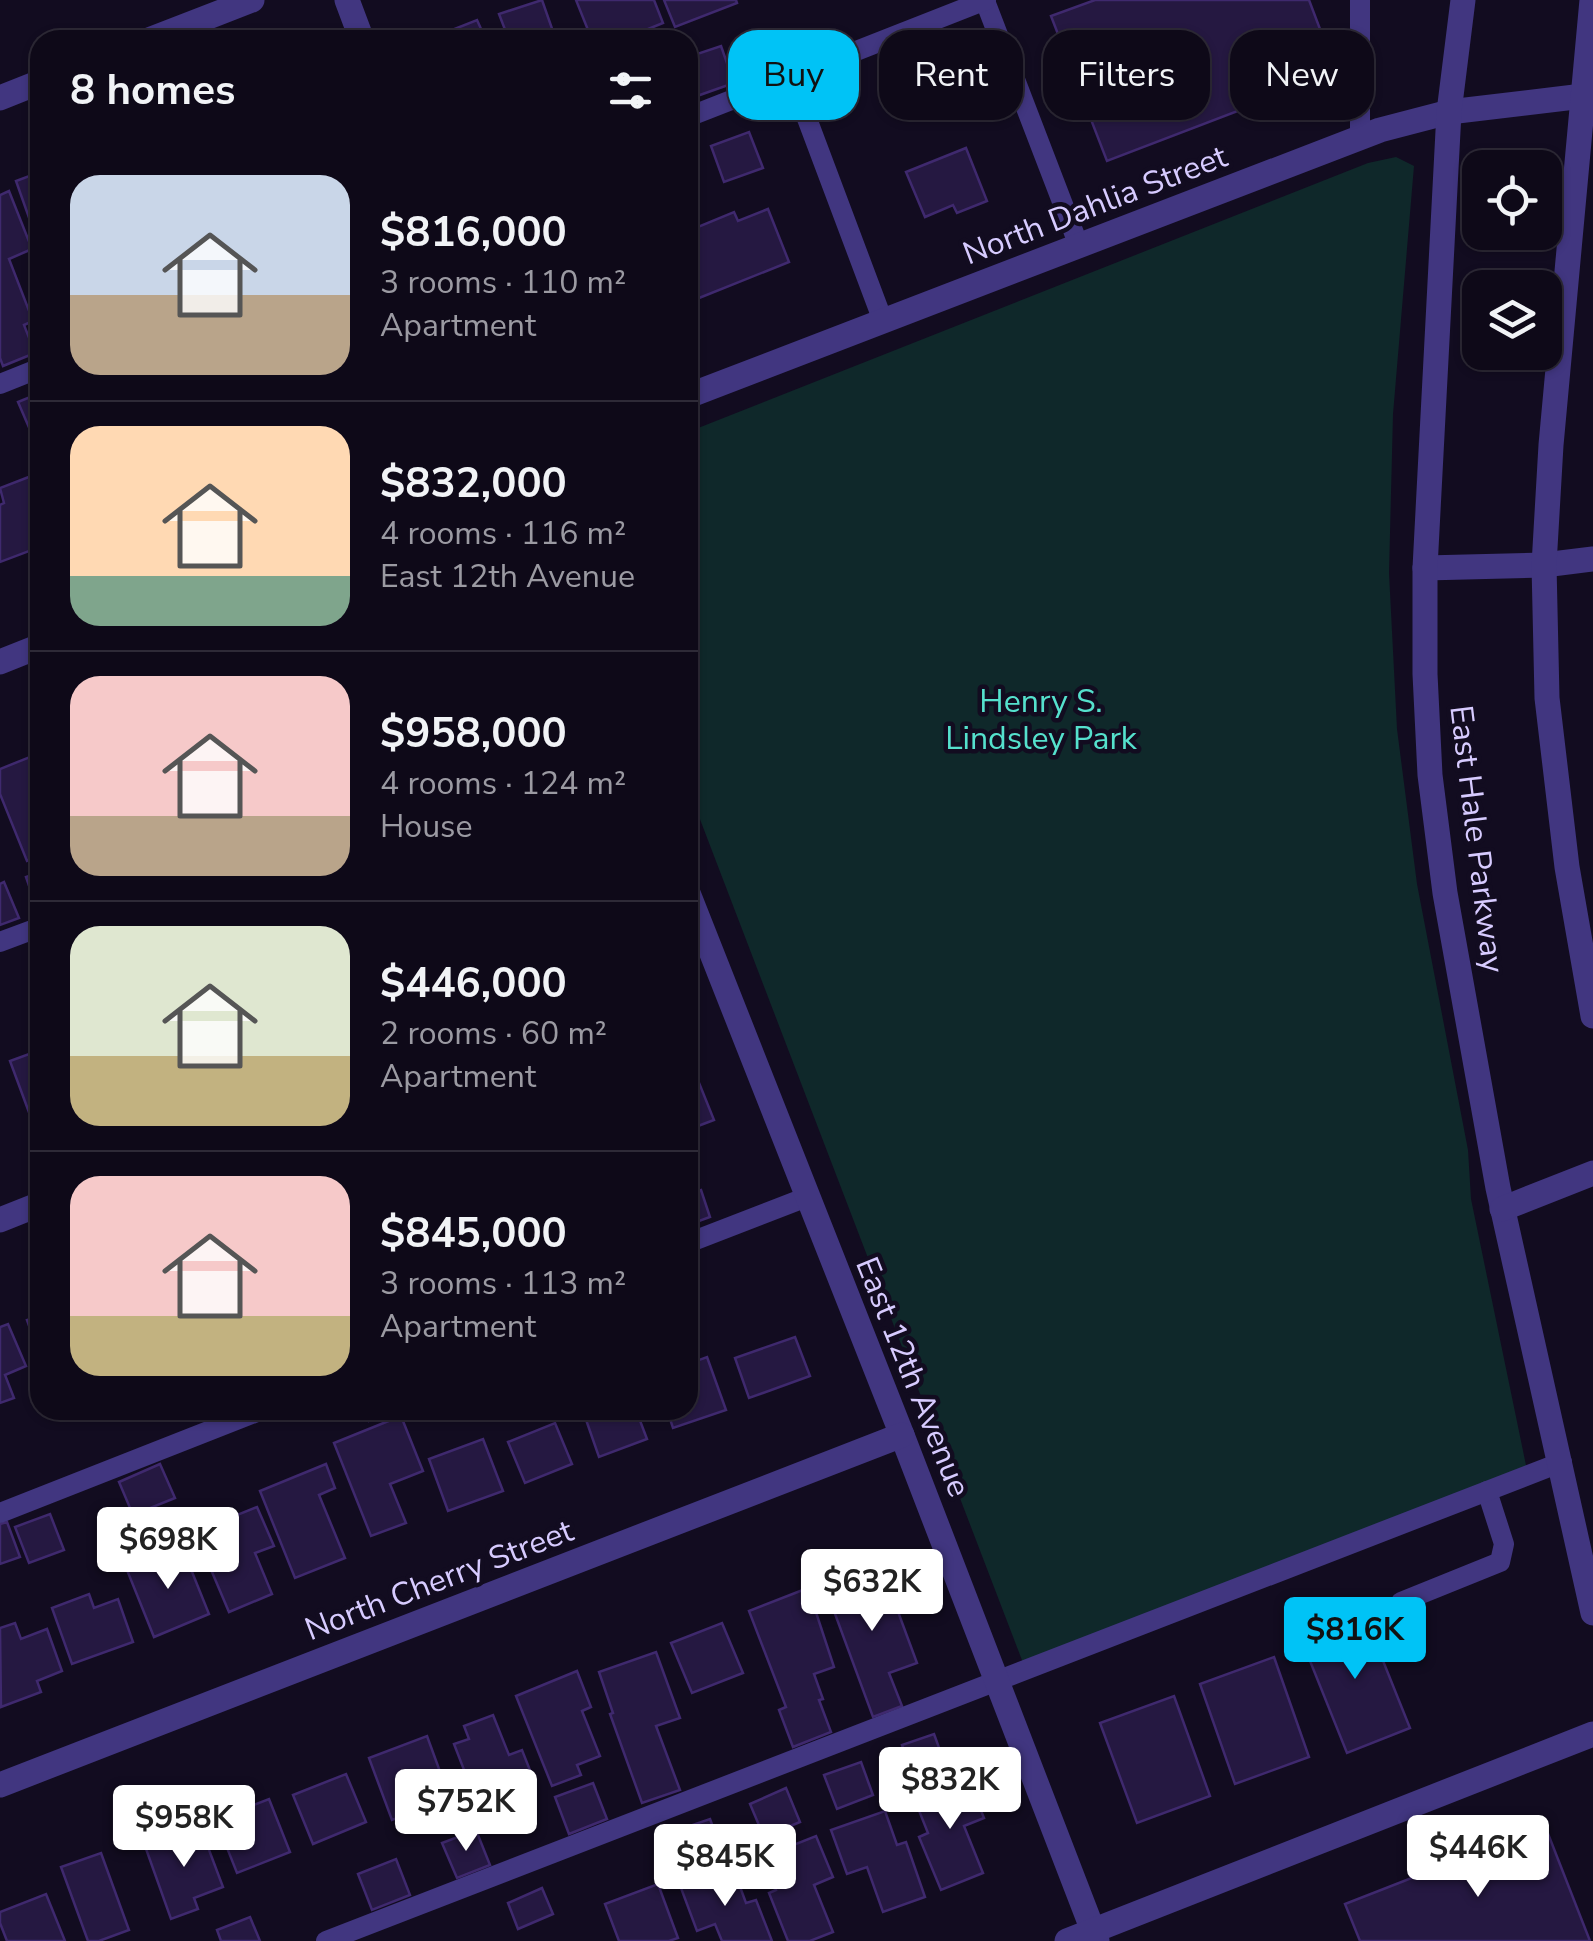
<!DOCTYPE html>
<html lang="en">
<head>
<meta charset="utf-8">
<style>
	:root { --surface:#0e0918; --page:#171221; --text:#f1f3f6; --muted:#9b9aa2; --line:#2e2a37; --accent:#00c3f6 }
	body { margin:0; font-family:"Nunito Sans",sans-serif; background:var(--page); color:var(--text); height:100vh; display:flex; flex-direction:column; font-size:38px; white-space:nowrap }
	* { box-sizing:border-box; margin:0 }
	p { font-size:32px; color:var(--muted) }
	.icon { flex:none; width:55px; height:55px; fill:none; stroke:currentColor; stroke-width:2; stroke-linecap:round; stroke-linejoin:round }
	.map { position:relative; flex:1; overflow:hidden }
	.panel { position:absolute; left:30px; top:30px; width:668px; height:1390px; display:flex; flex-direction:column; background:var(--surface); border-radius:30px; box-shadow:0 2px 8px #0004,0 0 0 2px var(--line) }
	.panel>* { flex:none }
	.banner { position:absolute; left:728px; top:30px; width:715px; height:90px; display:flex; gap:20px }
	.fabs { position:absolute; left:1462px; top:150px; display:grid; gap:20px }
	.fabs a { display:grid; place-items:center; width:100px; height:100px; border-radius:20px; background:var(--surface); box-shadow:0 2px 8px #0004,0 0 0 2px var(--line); font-size:50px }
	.price { position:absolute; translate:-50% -85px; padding:0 22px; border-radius:10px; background:#fff; color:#222; font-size:32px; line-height:65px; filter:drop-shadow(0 2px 5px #0008) }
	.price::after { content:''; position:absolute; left:50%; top:60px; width:30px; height:22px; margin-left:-15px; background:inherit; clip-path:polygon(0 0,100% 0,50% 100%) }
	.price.selected { background:var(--accent); color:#111 }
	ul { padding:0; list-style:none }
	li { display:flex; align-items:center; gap:30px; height:250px; padding:0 40px }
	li+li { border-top:2px solid var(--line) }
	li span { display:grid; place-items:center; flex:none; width:280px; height:200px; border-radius:30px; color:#555 }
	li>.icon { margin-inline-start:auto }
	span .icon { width:120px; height:120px; fill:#fffc; stroke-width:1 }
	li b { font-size:42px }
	h2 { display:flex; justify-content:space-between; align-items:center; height:120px; padding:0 40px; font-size:42px }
	.chip { padding:0 35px; border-radius:30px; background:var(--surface); box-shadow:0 2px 8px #0004,0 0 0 2px var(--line); font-size:35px; line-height:90px }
	.chip.selected { background:var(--accent); color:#111 }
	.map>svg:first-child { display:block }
</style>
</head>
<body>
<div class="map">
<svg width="1593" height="1941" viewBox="0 0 1593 1941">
	<rect width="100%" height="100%" fill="#120c20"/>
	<polygon fill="#0f282a" points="1396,157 1414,166 1393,414 1389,573 1397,729 1417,884 1468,1150 1471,1199 1528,1475 1025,1668 688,788 688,432 1368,163"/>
	<g fill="#251841" stroke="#3f296e" stroke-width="2.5">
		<polygon points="542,0 556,40 509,40 499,14"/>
		<polygon points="576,0 654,0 663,23 621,40 592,40"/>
		<polygon points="664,0 736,0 737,3 675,27"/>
		<polygon points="1095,0 1309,0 1323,37 1305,43 1319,80 1107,161 1051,16"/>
		<polygon points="477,20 486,40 456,40 452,30"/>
		<polygon points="721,46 734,83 697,96 688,57"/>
		<polygon points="749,132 763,168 724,182 711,146"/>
		<polygon points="966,148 987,201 957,213 953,205 925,217 906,172"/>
		<polygon points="40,172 40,242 38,243 16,181"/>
		<polygon points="9,191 32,249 9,259 33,321 24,325 35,353 3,366 0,358 0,195"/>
		<polygon points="768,209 789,262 694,300 688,284 688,231 734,212 738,221"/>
		<polygon points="40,393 40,428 31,432 18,402"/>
		<polygon points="34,475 40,492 40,547 0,562 0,505 4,503 0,488"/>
		<polygon points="40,753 40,856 27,861 0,794 0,769"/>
		<polygon points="40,872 40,912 38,912 26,877"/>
		<polygon points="4,882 19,918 0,925 0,884"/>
		<polygon points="40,1050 40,1111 30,1115 10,1061"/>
		<polygon points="691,1063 714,1120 690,1129 688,1122 688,1065"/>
		<polygon points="701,1190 710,1217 688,1225 688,1194"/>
		<polygon points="40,1316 40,1357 27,1320"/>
		<polygon points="8,1324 26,1366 5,1375 14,1398 0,1403 0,1327"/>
		<polygon points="795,1337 810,1376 749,1398 735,1358"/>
		<polygon points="707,1357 726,1410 673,1428 667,1410 688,1410 688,1364"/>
		<polygon points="365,1410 398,1410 369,1421"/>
		<polygon points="596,1410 636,1410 647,1439 599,1457 584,1414"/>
		<polygon points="401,1416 423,1471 390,1484 406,1523 371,1536 334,1443"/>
		<polygon points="555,1423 572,1464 525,1483 508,1442"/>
		<polygon points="483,1439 503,1491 448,1511 429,1459"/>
		<polygon points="160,1464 175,1498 133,1515 119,1482"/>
		<polygon points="326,1464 335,1488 319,1495 345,1558 295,1578 260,1491"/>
		<polygon points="257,1507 274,1546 255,1553 272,1594 229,1612 195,1532"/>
		<polygon points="50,1514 64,1550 29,1563 15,1527"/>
		<polygon points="7,1522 20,1557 0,1564 0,1524"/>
		<polygon points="182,1547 209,1614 154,1637 127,1570"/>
		<polygon points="880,1563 917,1663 889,1673 902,1706 873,1717 824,1584"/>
		<polygon points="808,1588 834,1667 814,1674 823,1699 819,1700 831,1732 793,1747 779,1710 786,1707 749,1611"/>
		<polygon points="89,1594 94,1608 118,1599 133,1642 72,1664 52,1608"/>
		<polygon points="1363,1611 1410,1728 1347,1753 1300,1636"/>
		<polygon points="15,1623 21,1639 47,1629 62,1671 37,1681 41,1692 1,1707 0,1628"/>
		<polygon points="722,1623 743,1673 692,1693 671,1643"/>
		<polygon points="656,1652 680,1718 656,1726 680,1790 642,1803 610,1714 613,1713 599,1672"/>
		<polygon points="1274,1657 1309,1757 1235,1784 1200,1684"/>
		<polygon points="577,1671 591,1707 582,1711 600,1756 577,1765 581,1775 552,1786 516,1696"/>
		<polygon points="1174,1696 1210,1796 1137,1823 1100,1723"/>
		<polygon points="493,1715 509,1755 522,1750 535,1783 478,1806 454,1744 469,1739 464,1726"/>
		<polygon points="934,1734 946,1767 913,1779 902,1745"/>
		<polygon points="427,1736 450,1799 392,1820 369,1758"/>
		<polygon points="861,1762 873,1795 837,1809 824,1775"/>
		<polygon points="346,1774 366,1822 313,1844 293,1795"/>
		<polygon points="967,1776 984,1818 964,1826 983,1873 941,1890 919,1837 928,1833 914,1798"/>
		<polygon points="593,1783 607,1819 569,1834 555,1797"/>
		<polygon points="786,1788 800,1822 764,1837 750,1804"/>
		<polygon points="269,1799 290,1852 237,1873 216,1820"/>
		<polygon points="885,1811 897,1845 906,1842 925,1897 883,1912 867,1867 847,1874 831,1830"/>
		<polygon points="710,1819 723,1854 688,1866 675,1831"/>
		<polygon points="200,1826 223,1887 194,1898 198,1909 171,1919 145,1846"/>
		<polygon points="1545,1826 1590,1941 1360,1941 1345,1904"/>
		<polygon points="476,1830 490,1865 457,1878 442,1843"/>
		<polygon points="816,1836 833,1877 814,1885 833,1932 810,1941 788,1941 769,1893 776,1890 763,1857"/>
		<polygon points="101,1853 129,1930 99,1941 88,1941 61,1867"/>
		<polygon points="396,1859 410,1895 372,1910 358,1874"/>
		<polygon points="733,1868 746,1903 756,1900 772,1941 722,1941 715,1924 697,1931 681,1888"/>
		<polygon points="658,1884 678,1938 669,1941 619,1941 605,1904"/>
		<polygon points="542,1888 553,1914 518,1929 508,1903"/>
		<polygon points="46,1894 65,1941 7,1941 0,1923 0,1912"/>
		<polygon points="250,1917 260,1941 221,1941 217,1930"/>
	</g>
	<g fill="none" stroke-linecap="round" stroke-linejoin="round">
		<g stroke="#413680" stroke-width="20">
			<polyline points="985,1 1079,246"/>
			<polyline points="791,76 883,321"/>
			<polyline points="688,117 986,0"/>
			<polyline points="1360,138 1360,0"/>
			<polyline points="0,384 40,368"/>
			<polyline points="0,942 40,927"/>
			<polyline points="688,1243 807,1197"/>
			<polyline points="0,1513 262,1410"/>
			<polyline points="1401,1602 1500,1562 1504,1544 1487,1491"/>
			<polyline points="326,1941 1562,1462"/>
		</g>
		<g stroke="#413680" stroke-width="25">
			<polyline points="347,0 362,40"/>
			<polyline points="149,40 252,0"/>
			<polyline points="0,98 40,82"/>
			<polyline points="688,396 1380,130 1449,112 1583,96 1593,92"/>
			<polyline points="1425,568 1544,565 1593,559"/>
			<polyline points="0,662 40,646"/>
			<polyline points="688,893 902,1435 1097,1941"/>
			<polyline points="0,1220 40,1204"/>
			<polyline points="0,1785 902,1435"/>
		</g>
		<g stroke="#413680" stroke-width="25">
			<polyline points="1463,0 1449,112 1425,568 1425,674 1430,775 1445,893 1498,1188 1593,1613"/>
			<polyline points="1592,0 1551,445 1544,565 1547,698 1567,867 1593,1016"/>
			<polyline points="1502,1209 1593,1173"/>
			<polyline points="1067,1941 1593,1734"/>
		</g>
	</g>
	<g text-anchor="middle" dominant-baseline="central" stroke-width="9" stroke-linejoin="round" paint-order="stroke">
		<g font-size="32" fill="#d7cbff" stroke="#120c20">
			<text transform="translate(1095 205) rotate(-21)">North Dahlia Street</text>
			<text transform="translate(1477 839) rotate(83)">East Hale Parkway</text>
			<text transform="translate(913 1377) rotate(68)">East 12th Avenue</text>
			<text transform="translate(439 1580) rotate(-21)">North Cherry Street</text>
		</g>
		<g font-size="32" fill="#55e1cd" stroke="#120c20">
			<text x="1041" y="701">Henry S.<tspan x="1041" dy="37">Lindsley Park</tspan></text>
		</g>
	</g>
</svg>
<div class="fabs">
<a><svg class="icon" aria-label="locate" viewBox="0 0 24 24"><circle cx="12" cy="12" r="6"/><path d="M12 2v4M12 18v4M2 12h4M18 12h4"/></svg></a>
<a><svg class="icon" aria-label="layers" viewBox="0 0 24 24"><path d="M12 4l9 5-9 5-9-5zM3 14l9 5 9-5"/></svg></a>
</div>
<b class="price" style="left:168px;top:1592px">$698K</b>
<b class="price" style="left:872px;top:1634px">$632K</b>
<b class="price selected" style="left:1355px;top:1682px">$816K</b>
<b class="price" style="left:950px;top:1832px">$832K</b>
<b class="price" style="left:466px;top:1854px">$752K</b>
<b class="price" style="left:184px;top:1870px">$958K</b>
<b class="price" style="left:1478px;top:1900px">$446K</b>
<b class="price" style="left:725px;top:1909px">$845K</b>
<div class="banner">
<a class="chip selected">Buy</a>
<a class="chip">Rent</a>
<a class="chip">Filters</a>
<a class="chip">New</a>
</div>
<section class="panel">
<h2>8 homes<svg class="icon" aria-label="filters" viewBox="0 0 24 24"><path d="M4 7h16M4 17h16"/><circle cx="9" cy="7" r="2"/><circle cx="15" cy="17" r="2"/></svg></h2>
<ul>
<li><span style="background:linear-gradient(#c9d6e8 60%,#b9a48a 0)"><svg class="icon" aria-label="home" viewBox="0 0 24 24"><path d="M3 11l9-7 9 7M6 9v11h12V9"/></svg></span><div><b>$816,000</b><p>3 rooms · 110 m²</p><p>Apartment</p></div></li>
<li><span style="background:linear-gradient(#ffd9b3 75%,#7fa58c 0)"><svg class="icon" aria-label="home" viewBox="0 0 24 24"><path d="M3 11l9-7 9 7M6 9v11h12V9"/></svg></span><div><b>$832,000</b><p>4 rooms · 116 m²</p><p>East 12th Avenue</p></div></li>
<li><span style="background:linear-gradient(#f6c9c9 70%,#b9a48a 0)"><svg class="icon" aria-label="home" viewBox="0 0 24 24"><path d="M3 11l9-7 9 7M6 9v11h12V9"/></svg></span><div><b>$958,000</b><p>4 rooms · 124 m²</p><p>House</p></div></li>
<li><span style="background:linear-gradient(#dfe7d0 65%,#c2b280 0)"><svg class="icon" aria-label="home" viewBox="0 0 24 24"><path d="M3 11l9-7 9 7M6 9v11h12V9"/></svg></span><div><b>$446,000</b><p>2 rooms · 60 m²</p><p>Apartment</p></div></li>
<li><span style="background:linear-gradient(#f6c9c9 70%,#c2b280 0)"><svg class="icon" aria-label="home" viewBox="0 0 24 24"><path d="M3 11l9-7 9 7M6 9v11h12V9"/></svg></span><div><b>$845,000</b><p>3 rooms · 113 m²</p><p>Apartment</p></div></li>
</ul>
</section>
</div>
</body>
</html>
